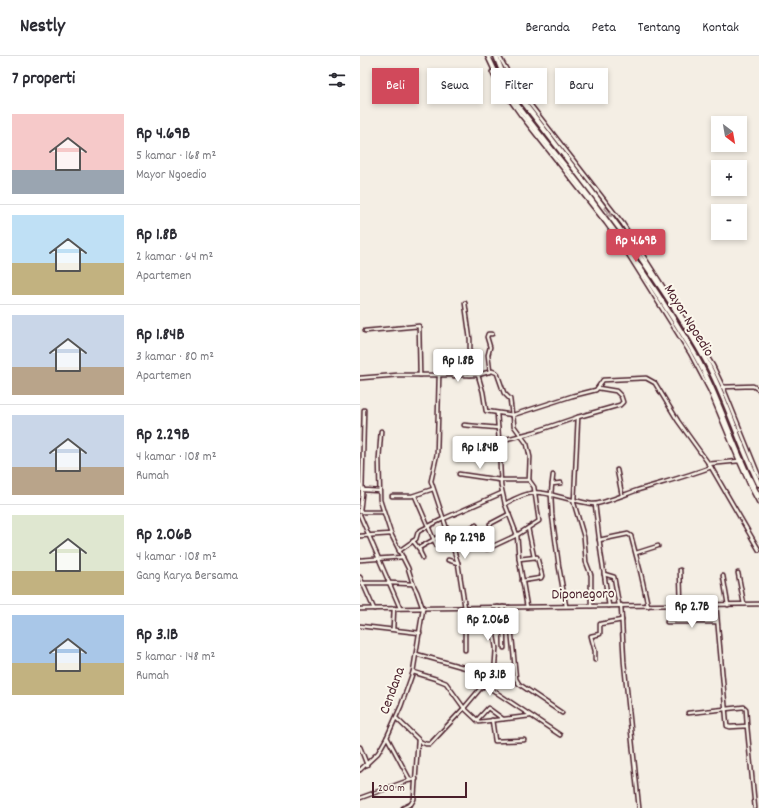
<!DOCTYPE html>
<html lang="id">
<head>
<meta charset="utf-8">
<style>
	:root { --surface:#fff; --page:#f7f7f7; --text:#2b2b33; --muted:#7c7c81; --line:#e1e1e2; --accent:#d1495b }
	body { margin:0; font-family:Dekko,sans-serif; background:var(--page); color:var(--text); height:100vh; display:flex; flex-direction:column; font-size:15px; white-space:nowrap }
	* { box-sizing:border-box; margin:0 }
	p { font-size:13px; color:var(--muted) }
	.icon { flex:none; width:22px; height:22px; fill:none; stroke:currentColor; stroke-width:2; stroke-linecap:round; stroke-linejoin:round }
	.map { position:relative; flex:1; overflow:hidden }
	.drawer { display:flex; flex-direction:column; background:var(--surface); width:360px }
	.drawer>* { flex:none }
	.guide { position:absolute; left:12px; top:12px; width:327px; height:36px; display:flex; gap:8px }
	.needle { width:26px; rotate:149deg }
	.fabs { position:absolute; left:351px; top:60px; display:grid; gap:8px }
	.fabs a { display:grid; place-items:center; width:36px; height:36px; border-radius:0px; background:var(--surface); box-shadow:0 2px 6px #0003; font-size:20px }
	.scale { position:absolute; left:12px; bottom:10px; width:95px; box-sizing:border-box; padding-left:4px; border:2px solid #4a1f2b; border-top:0; font-size:11px; line-height:14px; white-space:nowrap; color:#4a1f2b; -webkit-text-stroke:3px #fbf7ec; paint-order:stroke }
	.price { position:absolute; translate:-50% -34px; padding:0 9px; border-radius:4px; background:#fff; color:#222; font-size:13px; line-height:26px; filter:drop-shadow(0 1px 2px #0008) }
	.price::after { content:''; position:absolute; left:50%; top:24px; width:12px; height:9px; margin-left:-6px; background:inherit; clip-path:polygon(0 0,100% 0,50% 100%) }
	.price.on { background:var(--accent); color:#fff }
	ul { padding:0; list-style:none }
	li { display:flex; align-items:center; gap:12px; height:100px; padding:0 12px }
	li+li { border-top:1px solid var(--line) }
	li span { display:grid; place-items:center; flex:none; width:112px; height:80px; border-radius:0px; color:#555 }
	li>.icon { margin-inline-start:auto }
	span .icon { width:48px; height:48px; fill:#fffc; stroke-width:1 }
	li b { font-size:17px }
	h2 { display:flex; justify-content:space-between; align-items:center; height:48px; padding:0 12px; font-size:17px }
	.tag { padding:0 14px; border-radius:0px; background:var(--surface); box-shadow:0 2px 6px #0003; font-size:14px; line-height:36px }
	.tag.on { background:var(--accent); color:#fff }
	header { display:flex; align-items:center; gap:24px; box-sizing:border-box; height:56px; padding:0 20px; background:var(--surface); border-bottom:1px solid var(--line) }
	header strong { font-size:19px }
	nav { display:flex; gap:22px; margin-inline-start:auto; font-size:14px }
	main { display:flex; flex:1; min-height:0 }
	.map>svg:first-child { display:block }
</style>
</head>
<body>
<header>
<strong>Nestly</strong>
<nav><a>Beranda</a><a>Peta</a><a>Tentang</a><a>Kontak</a></nav>
</header>
<main>
<section class="drawer">
<h2>7 properti<svg class="icon" aria-label="filters" viewBox="0 0 24 24"><path d="M4 7h16M4 17h16"/><circle cx="9" cy="7" r="2"/><circle cx="15" cy="17" r="2"/></svg></h2>
<ul>
<li><span style="background:linear-gradient(#f6c9c9 70%,#9aa5b1 0)"><svg class="icon" aria-label="home" viewBox="0 0 24 24"><path d="M3 11l9-7 9 7M6 9v11h12V9"/></svg></span><div><b>Rp 4.69B</b><p>5 kamar · 168 m²</p><p>Mayor Ngoedio</p></div></li>
<li><span style="background:linear-gradient(#bfe0f5 60%,#c2b280 0)"><svg class="icon" aria-label="home" viewBox="0 0 24 24"><path d="M3 11l9-7 9 7M6 9v11h12V9"/></svg></span><div><b>Rp 1.8B</b><p>2 kamar · 64 m²</p><p>Apartemen</p></div></li>
<li><span style="background:linear-gradient(#c9d6e8 65%,#b9a48a 0)"><svg class="icon" aria-label="home" viewBox="0 0 24 24"><path d="M3 11l9-7 9 7M6 9v11h12V9"/></svg></span><div><b>Rp 1.84B</b><p>3 kamar · 80 m²</p><p>Apartemen</p></div></li>
<li><span style="background:linear-gradient(#c9d6e8 65%,#b9a48a 0)"><svg class="icon" aria-label="home" viewBox="0 0 24 24"><path d="M3 11l9-7 9 7M6 9v11h12V9"/></svg></span><div><b>Rp 2.29B</b><p>4 kamar · 108 m²</p><p>Rumah</p></div></li>
<li><span style="background:linear-gradient(#dfe7d0 70%,#c2b280 0)"><svg class="icon" aria-label="home" viewBox="0 0 24 24"><path d="M3 11l9-7 9 7M6 9v11h12V9"/></svg></span><div><b>Rp 2.06B</b><p>4 kamar · 108 m²</p><p>Gang Karya Bersama</p></div></li>
<li><span style="background:linear-gradient(#a9c7e8 60%,#c2b280 0)"><svg class="icon" aria-label="home" viewBox="0 0 24 24"><path d="M3 11l9-7 9 7M6 9v11h12V9"/></svg></span><div><b>Rp 3.1B</b><p>5 kamar · 148 m²</p><p>Rumah</p></div></li>
</ul>
</section>
<div class="map">
<svg width="399" height="752" viewBox="0 0 399 752">
	<rect width="100%" height="100%" fill="#f4eee4"/>
	<filter id="ink" filterUnits="userSpaceOnUse"><feTurbulence type="fractalNoise" baseFrequency=".025" numOctaves="2"/><feDisplacementMap in="SourceGraphic" scale="8" xChannelSelector="R" yChannelSelector="G"/><feConvolveMatrix kernelMatrix="1 2 1 2 8 2 1 2 1" color-interpolation-filters="sRGB"/></filter>
	<g filter="url(#ink)">
		<g fill="none" stroke-linecap="round" stroke-linejoin="round">
			<g stroke="#4a1f2b" stroke-width="5.5">
				<g id="street">
					<polyline points="139,0 149,18 169,47 263,168 337,284 353,310 363,331 399,420"/>
					<polyline points="132,16 136,24 160,58 246,167 268,198 330,297 350,335 379,405"/>
					<polyline points="5,275 59,270 60,319"/>
					<polyline points="88,299 91,303 94,320"/>
					<polyline points="130,316 128,299 130,291 127,281 128,278 132,278"/>
					<polyline points="110,319 118,319 123,336 126,355 153,359 212,340 236,334 243,324 286,322 295,327 318,365 351,411 399,494"/>
					<polyline points="118,319 132,315 137,317 144,337 150,343 152,359"/>
					<polyline points="79,320 77,398 71,425 98,507 105,552 105,594"/>
					<polyline points="0,322 38,319 110,319 110,283 105,247"/>
					<polyline points="362,331 393,330 399,334"/>
					<polyline points="137,357 139,385 174,376 218,361"/>
					<polyline points="104,369 138,372"/>
					<polyline points="139,385 141,430 145,448 157,479 159,503 167,551"/>
					<polyline points="348,408 379,405 392,434 399,447"/>
					<polyline points="257,414 262,439"/>
					<polyline points="99,418 140,424 169,424"/>
					<polyline points="201,427 192,428 191,438 192,459 199,511 206,550"/>
					<polyline points="192,428 193,419"/>
					<polyline points="0,429 4,434 19,435"/>
					<polyline points="32,440 52,440 73,433"/>
					<polyline points="55,440 77,491"/>
					<polyline points="213,444 224,481 226,506 231,519 231,550"/>
					<polyline points="214,445 218,361 260,349 263,346 261,340 256,335 238,332"/>
					<path d="M145,448C179,428 184,439 218,445C223,446 229,448 234,448C241,448 266,438 275,435C300,427 326,421 351,411"/>
					<polyline points="235,448 241,498 249,550"/>
					<polyline points="0,455 2,438 4,354"/>
					<polyline points="0,456 23,456"/>
					<polyline points="0,459 40,552"/>
					<polyline points="130,468 149,458"/>
					<polyline points="168,472 174,501"/>
					<polyline points="0,480 31,478"/>
					<polyline points="90,482 116,469"/>
					<polyline points="239,484 268,478 271,480 281,518 288,550"/>
					<polyline points="53,485 60,494 60,496 63,502"/>
					<polyline points="93,491 117,486"/>
					<polyline points="59,492 87,476"/>
					<polyline points="127,493 157,479 179,465 174,431 169,424 170,401 167,388 154,370 153,359"/>
					<polyline points="39,495 56,483 58,476 61,474 83,463 142,437"/>
					<polyline points="276,497 298,490"/>
					<polyline points="159,503 177,501 182,520 181,522 162,525"/>
					<polyline points="0,504 43,501"/>
					<polyline points="88,504 98,507"/>
					<polyline points="320,514 321,549"/>
					<polyline points="378,517 384,548"/>
					<polyline points="244,518 254,521 259,549"/>
					<polyline points="363,520 368,549"/>
					<polyline points="0,521 14,553"/>
					<polyline points="0,527 29,527 53,528"/>
					<polyline points="261,549 264,606 279,752"/>
					<polyline points="356,549 367,670 370,671 387,670 395,752"/>
					<polyline points="143,551 144,592"/>
					<polyline points="149,551 156,623 159,628 202,657"/>
					<polyline points="0,553 399,548"/>
					<polyline points="307,566 357,566"/>
					<polyline points="0,570 60,577"/>
					<polyline points="33,573 34,552"/>
					<polyline points="56,598 106,612"/>
					<polyline points="235,604 235,595 231,580 240,578 240,568 262,564"/>
					<polyline points="53,616 76,623 86,627 104,652 119,666 170,660"/>
					<polyline points="134,622 136,592 134,580 138,551"/>
					<polyline points="328,657 384,651 386,653 387,670"/>
					<polyline points="36,662 61,686 66,688 70,688 104,652 120,633 125,629 200,679"/>
					<polyline points="117,664 128,652 143,663"/>
					<polyline points="132,664 135,685 164,684"/>
					<polyline points="27,681 50,724"/>
					<polyline points="0,691 7,709"/>
					<polyline points="0,714 18,697 27,681 41,650 53,616 63,553 57,536 53,528 48,512 31,478 20,444 19,403 21,375"/>
					<polyline points="0,742 47,725 56,723"/>
					<polyline points="43,752 51,748 54,743 58,684"/>
				</g>
			</g>
			<g stroke="#4a1f2b" stroke-width="7">
				<g id="secondary">
					<path d="M128,0L135,15L147,35C174,73 204,107 232,145C267,191 300,240 330,290C359,337 372,393 399,441"/>
					<path d="M136,0L141,13L151,30C219,120 291,206 346,305C367,344 379,388 399,428"/>
				</g>
			</g>
			<use href="#street" stroke="#fbf7ec" stroke-width="2.5"/>
			<use href="#secondary" stroke="#fbf7ec" stroke-width="4"/>
		</g>
		<defs><path id="oneway-shaft" d="M-6 0H5M1.5-3L5.5 0L1.5 3" fill="none" stroke-width="1.6" stroke-linecap="round" stroke-linejoin="round"/></defs>
		<use stroke="#ab9695" href="#oneway-shaft" transform="translate(248 156) rotate(53)"/>
	</g>
	<g text-anchor="middle" dominant-baseline="central" stroke-width="4" stroke-linejoin="round" paint-order="stroke">
		<g font-size="15" fill="#4a1f2b" stroke="#fbf7ec">
			<text transform="translate(328 265) rotate(58)">Mayor Ngoedio</text>
			<text transform="translate(223 539) rotate(-1)">Diponegoro</text>
			<text transform="translate(33 635) rotate(-70)">Cendana</text>
		</g>
	</g>
</svg>
<div class="fabs">
<a><svg class="needle" viewBox="-14 -14 28 28"><path d="M0-13l5 13h-10z" fill="#e53935"/><path d="M0 13l5-13h-10z" fill="#7c7c81"/></svg></a>
<a>+</a>
<a>−</a>
</div>
<div class="scale">200 m</div>
<b class="price on" style="left:276px;top:207px">Rp 4.69B</b>
<b class="price" style="left:98px;top:327px">Rp 1.8B</b>
<b class="price" style="left:120px;top:414px">Rp 1.84B</b>
<b class="price" style="left:105px;top:504px">Rp 2.29B</b>
<b class="price" style="left:332px;top:573px">Rp 2.7B</b>
<b class="price" style="left:128px;top:586px">Rp 2.06B</b>
<b class="price" style="left:130px;top:641px">Rp 3.1B</b>
<div class="guide">
<a class="tag on">Beli</a>
<a class="tag">Sewa</a>
<a class="tag">Filter</a>
<a class="tag">Baru</a>
</div>
</div>
</main>
</body>
</html>
